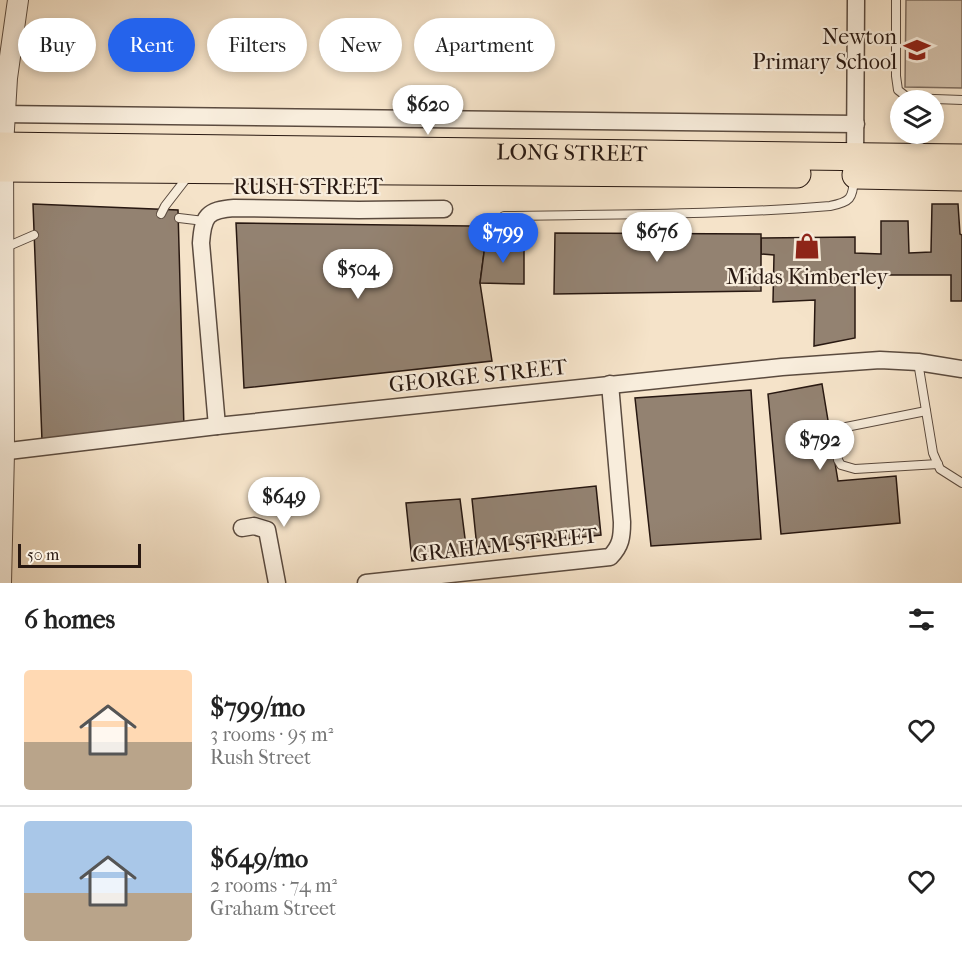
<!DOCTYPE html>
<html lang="en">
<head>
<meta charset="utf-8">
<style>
	:root { --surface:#fff; --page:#f2f2f2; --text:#222; --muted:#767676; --line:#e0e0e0; --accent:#2563eb }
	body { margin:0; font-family:"IM FELL French Canon",serif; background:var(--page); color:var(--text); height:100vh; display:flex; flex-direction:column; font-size:22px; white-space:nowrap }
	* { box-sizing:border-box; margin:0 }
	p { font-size:20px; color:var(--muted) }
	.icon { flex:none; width:33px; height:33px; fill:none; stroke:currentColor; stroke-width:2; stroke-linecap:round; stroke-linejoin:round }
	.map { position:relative; height:583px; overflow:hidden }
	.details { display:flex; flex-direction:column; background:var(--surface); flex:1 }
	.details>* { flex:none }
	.hud { position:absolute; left:18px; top:18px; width:600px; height:54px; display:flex; gap:12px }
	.controls { position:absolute; left:890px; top:90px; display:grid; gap:12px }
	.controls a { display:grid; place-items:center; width:54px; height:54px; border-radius:50%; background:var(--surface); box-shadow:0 3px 9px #0003; font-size:30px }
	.scale { position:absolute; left:18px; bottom:15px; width:123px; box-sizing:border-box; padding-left:6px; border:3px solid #281811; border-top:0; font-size:16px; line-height:21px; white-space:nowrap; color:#281811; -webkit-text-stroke:4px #f8eddc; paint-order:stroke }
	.price { position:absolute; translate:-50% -51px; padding:0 14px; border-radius:21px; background:#fff; color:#222; font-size:20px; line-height:39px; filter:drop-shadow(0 2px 3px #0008) }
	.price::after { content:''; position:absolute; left:50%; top:36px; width:18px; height:14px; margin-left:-9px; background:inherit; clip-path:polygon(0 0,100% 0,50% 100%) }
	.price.current { background:var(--accent); color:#fff }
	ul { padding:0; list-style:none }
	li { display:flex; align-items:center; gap:18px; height:150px; padding:0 24px }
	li+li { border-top:2px solid var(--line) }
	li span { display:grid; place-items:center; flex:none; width:168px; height:120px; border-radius:6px; color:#555 }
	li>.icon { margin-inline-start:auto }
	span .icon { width:72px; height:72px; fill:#fffc; stroke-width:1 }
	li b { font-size:26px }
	h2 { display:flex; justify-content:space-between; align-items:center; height:72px; padding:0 24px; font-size:26px }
	.chip { padding:0 21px; border-radius:27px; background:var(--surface); box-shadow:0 3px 9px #0003; font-size:21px; line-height:54px }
	.chip.current { background:var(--accent); color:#fff }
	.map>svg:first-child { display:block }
</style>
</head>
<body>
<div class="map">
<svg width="962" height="583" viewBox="0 0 962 583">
	<rect width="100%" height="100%" fill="#f5e3c9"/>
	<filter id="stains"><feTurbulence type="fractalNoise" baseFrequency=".00333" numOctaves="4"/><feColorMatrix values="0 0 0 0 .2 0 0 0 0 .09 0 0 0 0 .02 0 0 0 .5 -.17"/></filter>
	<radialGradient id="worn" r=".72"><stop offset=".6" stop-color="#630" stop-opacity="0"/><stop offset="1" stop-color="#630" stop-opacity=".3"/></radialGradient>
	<polygon fill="#d2c0aa" stroke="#7d6c5e" stroke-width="1.5" points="906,0 962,0 962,88 905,87"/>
	<g fill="#938271" stroke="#281811" stroke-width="1.5">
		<polygon points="33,204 178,210 184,429 42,441"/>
		<polygon points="932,204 958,204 960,234 962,235 962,301 951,301 951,275 855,275 855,338 814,346 815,300 773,302 774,255 761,254 761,238 855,237 855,253 881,254 881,221 908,221 909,253 931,252"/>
		<polygon points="236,223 471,226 485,245 480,283 492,361 244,388"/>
		<polygon points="555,233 761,234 761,291 554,294"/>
		<polygon points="524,244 524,284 480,283 485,245"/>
		<polygon points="822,384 838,481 896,476 900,523 781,534 768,394"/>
		<polygon points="751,390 761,539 651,546 635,398"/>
		<polygon points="596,486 601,535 477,548 472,499"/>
		<polygon points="460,499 467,554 412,561 406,503"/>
	</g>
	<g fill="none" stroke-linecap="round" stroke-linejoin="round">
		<g stroke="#5b4b3f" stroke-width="10">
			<g id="service">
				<polyline points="896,0 896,76 898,90 908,98 962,100"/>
				<polyline points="161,214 165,206 189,175"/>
				<path d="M504,216C613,214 721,215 830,206C850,202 853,199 854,178"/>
				<polyline points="179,218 204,221"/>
				<polyline points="4,248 34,235"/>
				<polyline points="918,362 933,453 940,469 962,483"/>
				<polyline points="926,411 841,428 836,435 838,460 841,465 855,469 938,464"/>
			</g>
		</g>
		<g stroke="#5b4b3f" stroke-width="19">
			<g id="minor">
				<polyline points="0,114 856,124"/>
				<polyline points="855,164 856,0"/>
				<path d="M217,426L201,243C203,216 207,210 234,208L359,210L444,209"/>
				<polyline points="0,452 217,426 782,367 880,360 918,362 962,369"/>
				<polyline points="242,528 254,526 267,530 277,583"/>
				<path d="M366,583L610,557C621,546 622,537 622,522L610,384"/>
			</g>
		</g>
		<g stroke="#5b4b3f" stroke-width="22">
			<polyline id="tertiary" points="1,583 4,452 3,146 7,78 18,0"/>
		</g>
		<g stroke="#281811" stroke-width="29">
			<g id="trunk">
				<path id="s1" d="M0,146L962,158"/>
				<polyline points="0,168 797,174"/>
				<polyline points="856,175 962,177"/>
			</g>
		</g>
		<use href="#service" stroke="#f8eddc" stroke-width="8"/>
		<use href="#minor" stroke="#f8eddc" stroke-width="16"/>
		<use href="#tertiary" stroke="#f8eddc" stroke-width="20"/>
		<use href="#trunk" stroke="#f5e3c9" stroke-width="27"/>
	</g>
	<defs>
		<g id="school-bare" transform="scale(2.07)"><path d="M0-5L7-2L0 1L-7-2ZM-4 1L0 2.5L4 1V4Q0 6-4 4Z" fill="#8f2418" stroke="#f8eddc" stroke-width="2.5" paint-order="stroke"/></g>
		<g id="shop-bare" transform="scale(2.07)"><path d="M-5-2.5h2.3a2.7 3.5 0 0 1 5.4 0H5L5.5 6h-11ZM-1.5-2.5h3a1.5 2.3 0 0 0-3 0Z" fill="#8f2418" stroke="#f8eddc" stroke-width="2.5" paint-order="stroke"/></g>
	</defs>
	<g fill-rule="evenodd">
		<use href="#school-bare" x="917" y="50"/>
		<use href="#shop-bare" x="807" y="246"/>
	</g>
	<g text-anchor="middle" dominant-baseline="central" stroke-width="4.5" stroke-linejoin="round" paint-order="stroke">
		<g font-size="22" fill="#281811" stroke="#f8eddc" text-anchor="end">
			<text x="897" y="37">Newton<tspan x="897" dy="25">Primary School</tspan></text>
			<text x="807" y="277" text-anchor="middle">Midas Kimberley</text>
		</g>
		<g font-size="22" fill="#281811" stroke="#f8eddc">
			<text stroke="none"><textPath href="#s1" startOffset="572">LONG STREET</textPath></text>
			<text x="308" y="187">RUSH STREET</text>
			<text transform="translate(478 376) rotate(-6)">GEORGE STREET</text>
			<text transform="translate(505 545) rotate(-6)">GRAHAM STREET</text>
		</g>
	</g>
	<rect width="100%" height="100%" filter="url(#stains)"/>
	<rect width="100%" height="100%" fill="url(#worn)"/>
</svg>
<div class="controls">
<a><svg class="icon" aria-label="layers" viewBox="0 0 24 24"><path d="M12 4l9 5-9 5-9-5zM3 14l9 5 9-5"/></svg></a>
</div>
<div class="scale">50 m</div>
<b class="price" style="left:428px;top:136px">$620</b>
<b class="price" style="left:657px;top:263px">$676</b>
<b class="price current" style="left:503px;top:264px">$799</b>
<b class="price" style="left:358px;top:300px">$504</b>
<b class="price" style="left:820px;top:471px">$792</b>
<b class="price" style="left:284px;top:528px">$649</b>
<div class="hud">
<a class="chip">Buy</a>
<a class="chip current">Rent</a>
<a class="chip">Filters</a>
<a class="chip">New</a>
<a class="chip">Apartment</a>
</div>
</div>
<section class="details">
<h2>6 homes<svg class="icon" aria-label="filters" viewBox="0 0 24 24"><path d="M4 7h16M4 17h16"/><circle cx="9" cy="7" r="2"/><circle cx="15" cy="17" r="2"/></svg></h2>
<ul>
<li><span style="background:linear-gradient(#ffd9b3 60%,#b9a48a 0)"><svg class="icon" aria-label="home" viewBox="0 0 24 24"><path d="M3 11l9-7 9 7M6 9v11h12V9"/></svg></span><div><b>$799/mo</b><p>3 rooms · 95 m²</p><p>Rush Street</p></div><svg class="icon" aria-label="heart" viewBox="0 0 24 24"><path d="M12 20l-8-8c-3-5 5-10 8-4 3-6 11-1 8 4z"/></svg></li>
<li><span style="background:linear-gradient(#a9c7e8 60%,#b9a48a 0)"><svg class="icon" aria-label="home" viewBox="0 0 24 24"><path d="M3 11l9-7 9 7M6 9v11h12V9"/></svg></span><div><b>$649/mo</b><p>2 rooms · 74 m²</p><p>Graham Street</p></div><svg class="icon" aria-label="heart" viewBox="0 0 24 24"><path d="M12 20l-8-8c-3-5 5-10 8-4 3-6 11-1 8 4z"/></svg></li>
</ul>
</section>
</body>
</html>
